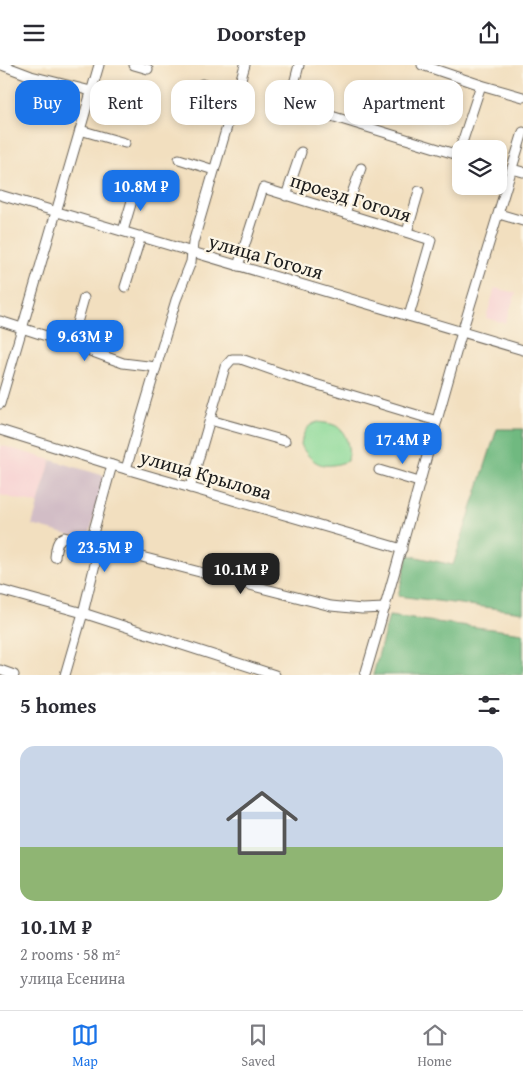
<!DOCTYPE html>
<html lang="en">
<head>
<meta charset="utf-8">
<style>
	:root { --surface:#fff; --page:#f7f7f7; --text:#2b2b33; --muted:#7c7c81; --line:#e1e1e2; --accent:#1a73e8 }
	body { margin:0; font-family:"Gentium Book Plus",serif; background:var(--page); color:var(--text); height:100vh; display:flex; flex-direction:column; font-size:19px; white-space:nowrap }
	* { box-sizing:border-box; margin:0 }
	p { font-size:16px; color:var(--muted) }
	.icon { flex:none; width:28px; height:28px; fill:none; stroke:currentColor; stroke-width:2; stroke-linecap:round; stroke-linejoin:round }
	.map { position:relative; height:610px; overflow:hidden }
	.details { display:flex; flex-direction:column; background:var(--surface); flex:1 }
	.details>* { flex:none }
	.banner { position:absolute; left:15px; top:15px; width:494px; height:45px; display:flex; gap:10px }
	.buttons { position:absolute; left:452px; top:75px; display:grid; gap:10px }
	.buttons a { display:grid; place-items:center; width:55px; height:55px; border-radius:10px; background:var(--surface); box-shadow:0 2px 8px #0003; font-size:25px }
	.price { position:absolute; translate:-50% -42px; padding:0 11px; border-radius:10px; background:var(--accent); color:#fff; font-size:16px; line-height:32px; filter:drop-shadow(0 1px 2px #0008) }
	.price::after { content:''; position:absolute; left:50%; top:30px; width:15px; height:11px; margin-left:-8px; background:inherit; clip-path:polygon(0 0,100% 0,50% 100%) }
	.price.active { background:#222; color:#fff }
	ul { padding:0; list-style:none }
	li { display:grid; align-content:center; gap:10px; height:265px; padding:0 20px }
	li span { display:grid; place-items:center; height:155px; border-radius:15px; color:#555 }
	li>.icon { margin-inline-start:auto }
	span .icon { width:90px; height:90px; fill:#fffc; stroke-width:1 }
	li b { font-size:21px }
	h2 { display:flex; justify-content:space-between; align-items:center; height:60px; padding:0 20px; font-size:21px }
	.chip { padding:0 18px; border-radius:15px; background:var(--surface); box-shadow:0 2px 8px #0003; font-size:18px; line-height:45px }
	.chip.active { background:var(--accent); color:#fff }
	header { display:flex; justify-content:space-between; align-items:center; height:65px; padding:0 20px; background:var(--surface); font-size:22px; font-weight:700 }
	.tab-bar { display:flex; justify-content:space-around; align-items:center; height:70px; border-top:1px solid var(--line); background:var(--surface); font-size:14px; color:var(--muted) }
	.tab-bar a { display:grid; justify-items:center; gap:2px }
	.tab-bar .active { color:var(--accent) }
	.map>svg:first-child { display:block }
</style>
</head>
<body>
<header><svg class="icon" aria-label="menu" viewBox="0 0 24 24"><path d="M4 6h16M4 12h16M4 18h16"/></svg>Doorstep<svg class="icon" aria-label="share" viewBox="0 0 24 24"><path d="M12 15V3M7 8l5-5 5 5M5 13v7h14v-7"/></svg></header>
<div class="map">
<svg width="523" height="610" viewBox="0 0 523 610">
	<rect width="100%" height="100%" fill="#fcf5e5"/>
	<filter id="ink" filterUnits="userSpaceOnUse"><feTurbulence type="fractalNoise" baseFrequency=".02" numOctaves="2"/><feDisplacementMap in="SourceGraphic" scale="10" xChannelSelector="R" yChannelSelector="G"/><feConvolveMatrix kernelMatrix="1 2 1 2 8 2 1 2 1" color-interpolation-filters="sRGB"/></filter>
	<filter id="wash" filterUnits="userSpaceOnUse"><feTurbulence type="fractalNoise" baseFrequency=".0096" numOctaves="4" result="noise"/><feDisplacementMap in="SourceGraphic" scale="20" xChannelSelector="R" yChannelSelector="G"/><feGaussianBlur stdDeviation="1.12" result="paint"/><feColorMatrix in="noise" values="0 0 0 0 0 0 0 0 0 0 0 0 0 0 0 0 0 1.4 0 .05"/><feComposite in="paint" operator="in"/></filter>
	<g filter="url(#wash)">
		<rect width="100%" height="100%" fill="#f2dfbf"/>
		<g fill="#f7cfd1">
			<polygon points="495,223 516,228 505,258 486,253"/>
			<polygon points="0,380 51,395 38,439 0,430"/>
		</g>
		<polygon fill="#d2bdc6" points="51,395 105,411 88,475 32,460"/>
		<path fill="#8bd998" stroke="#547a5a" d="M318,357C323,358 329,358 334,360C347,365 350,384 348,396C325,404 315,402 301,381C302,369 306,360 318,357Z"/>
		<g fill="#70b980" stroke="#466a4e">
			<polygon points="497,364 523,364 523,547 398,531 408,490 453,500"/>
			<polygon points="389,551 523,568 523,610 373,610"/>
		</g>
	</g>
	<g filter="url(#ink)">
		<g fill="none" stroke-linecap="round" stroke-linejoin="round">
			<g stroke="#676055" stroke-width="11">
				<g id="minor">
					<polyline points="2,0 31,11 91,26"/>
					<polyline points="134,0 148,4"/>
					<polyline points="299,0 289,38 458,90 481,20"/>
					<polyline points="422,0 481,20 523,32"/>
					<polyline points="202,19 236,30"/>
					<polyline points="80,65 125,78"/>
					<polyline points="179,94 214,105"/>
					<polyline points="512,104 523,107"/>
					<polyline points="0,130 523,285"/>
					<polyline points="286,131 301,87"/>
					<polyline points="345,148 361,103"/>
					<polyline points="499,149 523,156"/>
					<polyline points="123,166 136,122"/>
					<polyline points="407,167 419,126"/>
					<polyline points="238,201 263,123 431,175 409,251"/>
					<polyline points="125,222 141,171"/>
					<polyline points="0,256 71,279 123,298 156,302"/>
					<polyline points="71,279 84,233"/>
					<polyline points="0,339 99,0"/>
					<polyline points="210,355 285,376"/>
					<polyline points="0,365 112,400 402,484"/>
					<polyline points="126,404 176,235 191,197 193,178 245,0"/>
					<polyline points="379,405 419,417"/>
					<polyline points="190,423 225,302 232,294 241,294 295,313 437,356"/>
					<polyline points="98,487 134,490 331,541 362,544 385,543"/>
					<path d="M55,492C56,485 56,475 64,472L90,479L94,477"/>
					<polyline points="0,525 83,548 275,610"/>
					<polyline points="0,605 14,610"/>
					<polyline points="65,610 83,548 98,487 92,472 112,400"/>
					<path d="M365,610C399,496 429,381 462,267C482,200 503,134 523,67"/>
				</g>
			</g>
			<use href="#minor" stroke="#fff" stroke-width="9"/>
		</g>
	</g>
	<g text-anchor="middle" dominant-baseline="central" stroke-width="4.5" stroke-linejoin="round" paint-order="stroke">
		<g font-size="20" fill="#1c1c1c" stroke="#fcf5e5">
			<text transform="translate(351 132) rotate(17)">проезд Гоголя</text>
			<text transform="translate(266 191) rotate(16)">улица Гоголя</text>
			<text transform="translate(206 409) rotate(16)">улица Крылова</text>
		</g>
	</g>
</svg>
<div class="buttons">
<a><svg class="icon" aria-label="layers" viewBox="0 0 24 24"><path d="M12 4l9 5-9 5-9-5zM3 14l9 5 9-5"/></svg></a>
</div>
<b class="price" style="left:141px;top:147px">10.8M ₽</b>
<b class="price" style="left:85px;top:297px">9.63M ₽</b>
<b class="price" style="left:403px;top:400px">17.4M ₽</b>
<b class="price" style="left:105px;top:508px">23.5M ₽</b>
<b class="price active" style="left:241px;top:530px">10.1M ₽</b>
<div class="banner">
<a class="chip active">Buy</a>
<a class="chip">Rent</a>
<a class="chip">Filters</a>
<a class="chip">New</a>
<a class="chip">Apartment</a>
</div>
</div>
<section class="details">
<h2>5 homes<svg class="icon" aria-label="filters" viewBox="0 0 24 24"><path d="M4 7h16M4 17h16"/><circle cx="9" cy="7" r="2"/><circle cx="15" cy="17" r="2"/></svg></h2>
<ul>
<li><span style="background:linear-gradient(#c9d6e8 65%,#8fb573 0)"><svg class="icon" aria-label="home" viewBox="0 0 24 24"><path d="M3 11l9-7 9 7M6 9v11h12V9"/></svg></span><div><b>10.1M ₽</b><p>2 rooms · 58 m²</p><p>улица Есенина</p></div></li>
</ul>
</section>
<nav class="tab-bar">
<a class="active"><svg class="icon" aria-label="map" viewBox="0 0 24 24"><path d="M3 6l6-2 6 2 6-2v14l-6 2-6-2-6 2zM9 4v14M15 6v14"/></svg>Map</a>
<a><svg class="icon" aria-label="saved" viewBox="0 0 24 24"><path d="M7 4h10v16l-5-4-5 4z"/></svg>Saved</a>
<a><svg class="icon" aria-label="home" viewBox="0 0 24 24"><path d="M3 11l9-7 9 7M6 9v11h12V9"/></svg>Home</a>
</nav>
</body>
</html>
